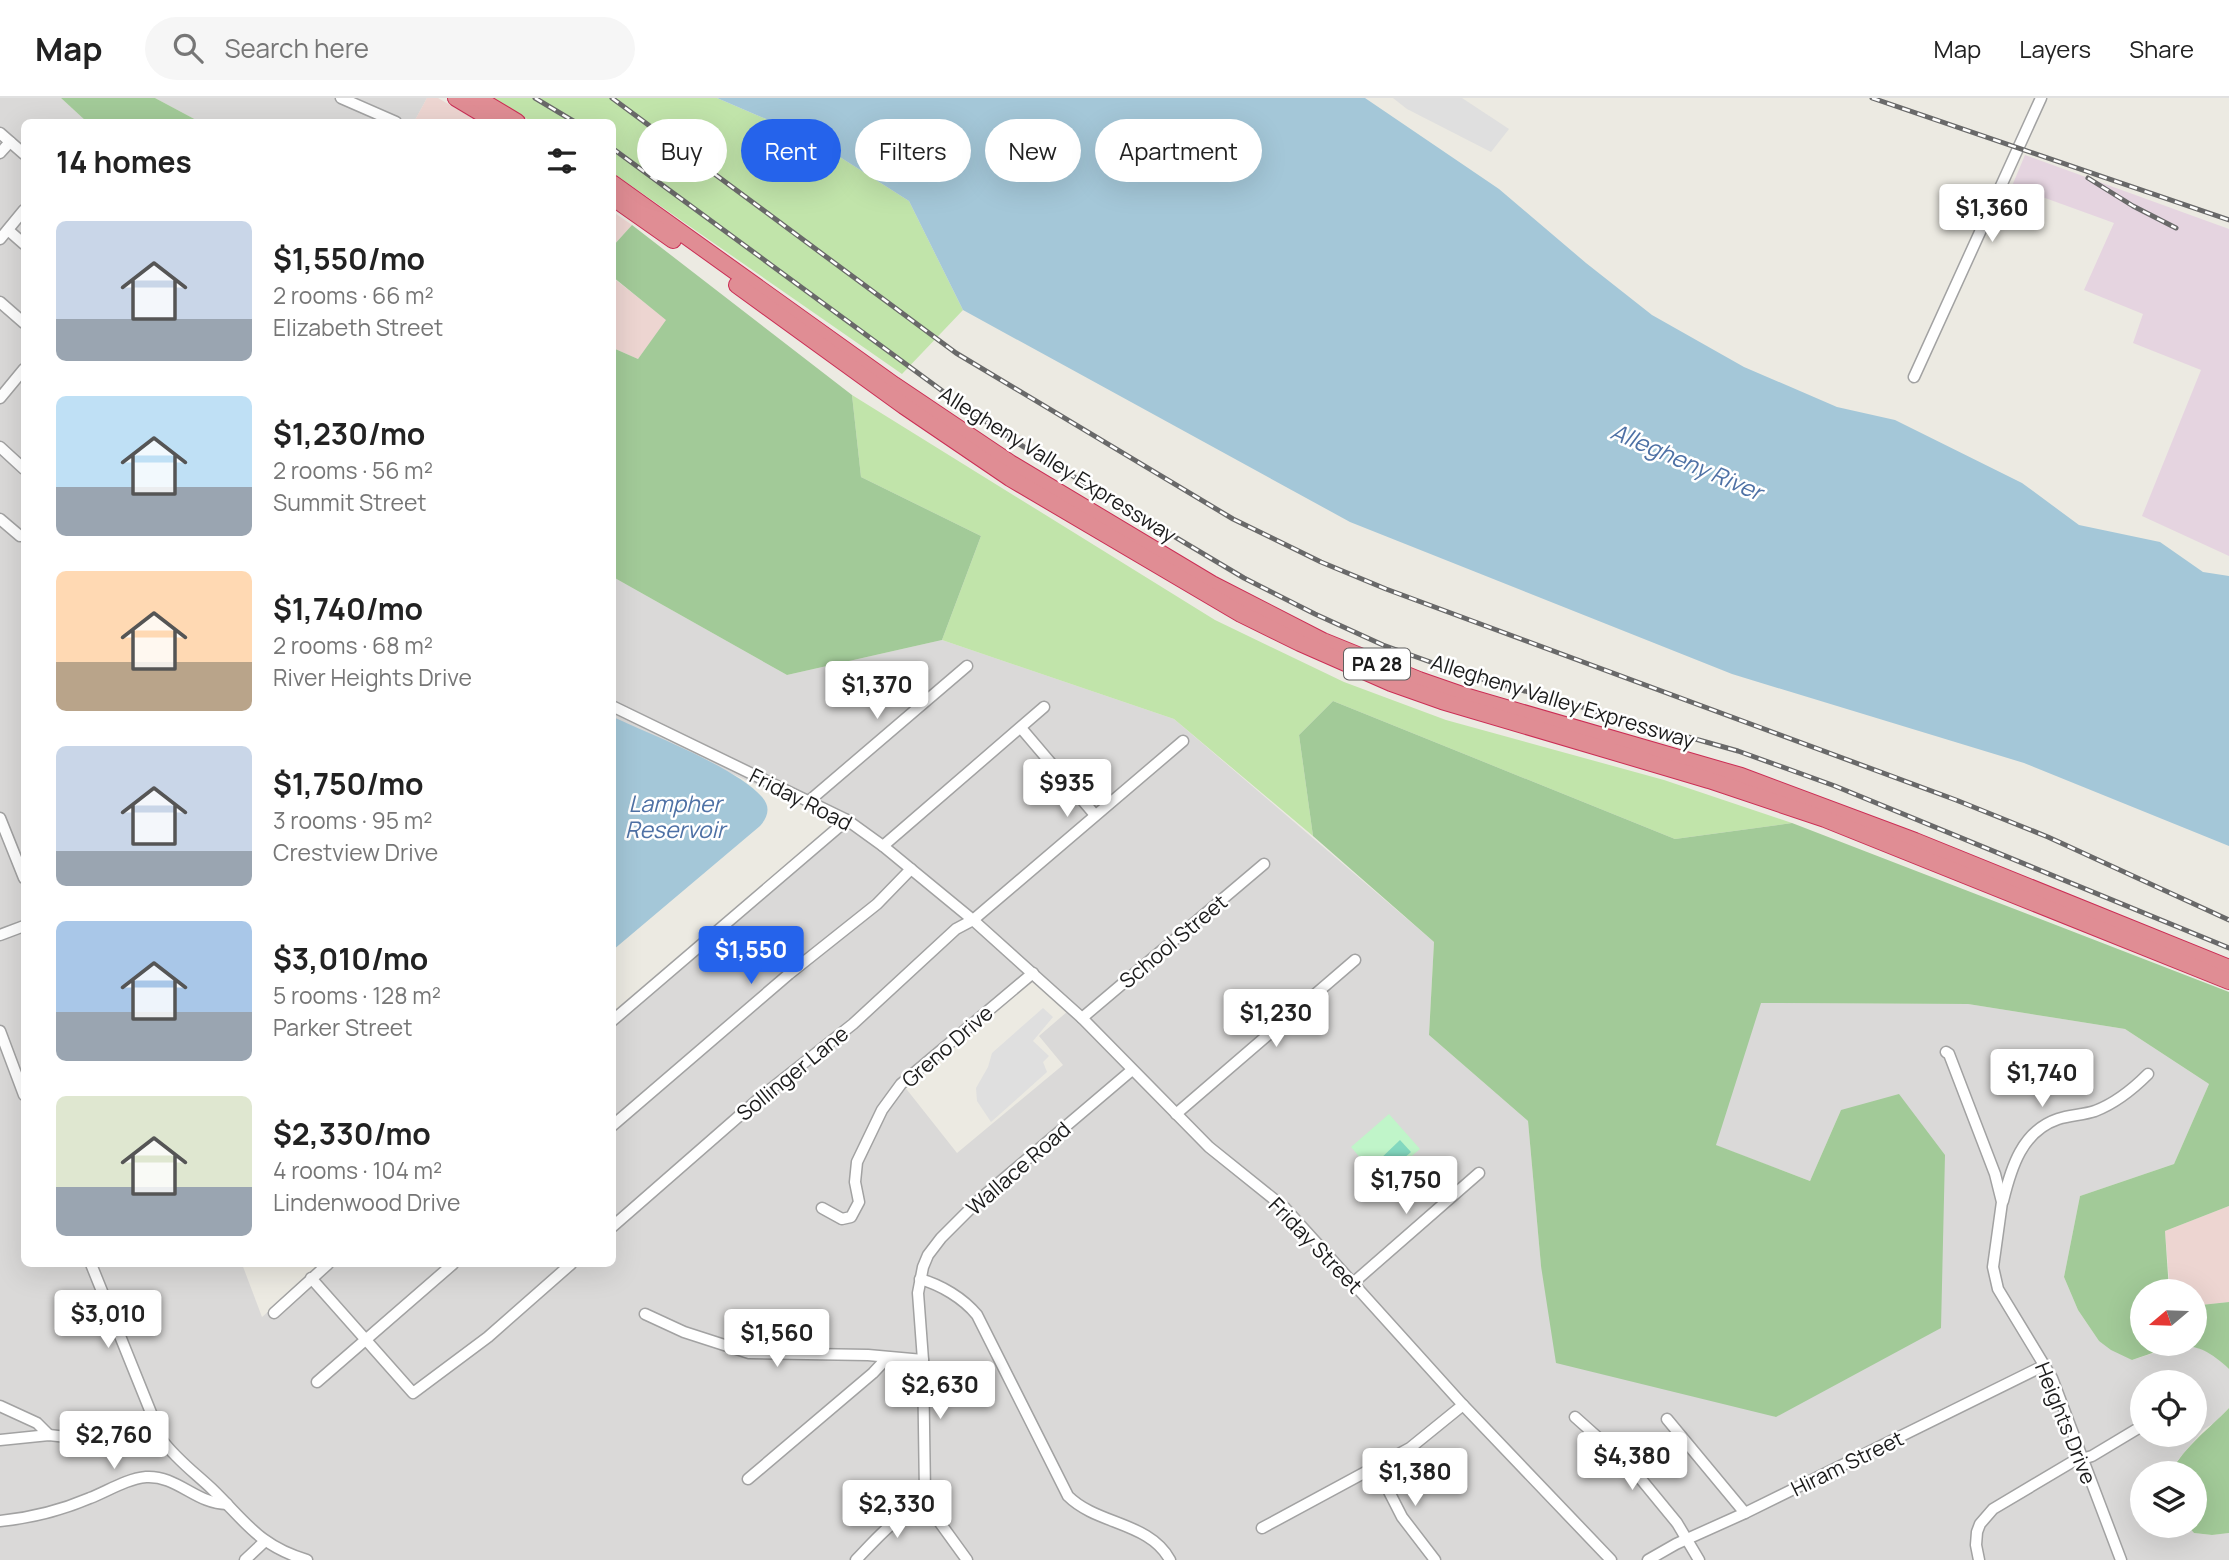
<!DOCTYPE html>
<html lang="en">
<head>
<meta charset="utf-8">
<style>
	:root { --surface:#fff; --page:#f6f6f6; --text:#222; --muted:#767676; --line:#e0e0e0; --accent:#2563eb }
	body { margin:0; font-family:Manrope,sans-serif; background:var(--page); color:var(--text); height:100vh; display:flex; flex-direction:column; font-size:26px; white-space:nowrap }
	* { box-sizing:border-box; margin:0 }
	p { font-size:23px; color:var(--muted) }
	.icon { flex:none; width:38px; height:38px; fill:none; stroke:currentColor; stroke-width:2; stroke-linecap:round; stroke-linejoin:round }
	.map { position:relative; flex:1; overflow:hidden }
	.drawer { position:absolute; left:21px; top:21px; width:595px; height:1148px; display:flex; flex-direction:column; background:var(--surface); border-radius:10px; box-shadow:0 7px 28px #0002 }
	.drawer>* { flex:none }
	.guide { position:absolute; left:637px; top:21px; width:665px; height:63px; display:flex; gap:14px }
	.needle { width:46px; rotate:251deg }
	.fabs { position:absolute; left:2130px; top:1181px; display:grid; gap:14px }
	.fabs a { display:grid; place-items:center; width:77px; height:77px; border-radius:50%; background:var(--surface); box-shadow:0 7px 28px #0002; font-size:35px }
	.price { position:absolute; translate:-50% -60px; padding:0 16px; border-radius:7px; background:#fff; color:#222; font-size:23px; line-height:46px; filter:drop-shadow(0 2px 4px #0008) }
	.price::after { content:''; position:absolute; left:50%; top:42px; width:21px; height:16px; margin-left:-10px; background:inherit; clip-path:polygon(0 0,100% 0,50% 100%) }
	.price.current { background:var(--accent); color:#fff }
	ul { padding:0; list-style:none }
	li { display:flex; align-items:center; gap:21px; height:175px; padding:0 35px }
	li span { display:grid; place-items:center; flex:none; width:196px; height:140px; border-radius:10px; color:#555 }
	li>.icon { margin-inline-start:auto }
	span .icon { width:84px; height:84px; fill:#fffc; stroke-width:1 }
	li b { font-size:30px }
	h2 { display:flex; justify-content:space-between; align-items:center; height:84px; padding:0 35px; font-size:30px }
	.pill { padding:0 24px; border-radius:32px; background:var(--surface); box-shadow:0 7px 28px #0002; font-size:24px; line-height:63px }
	.pill.current { background:var(--accent); color:#fff }
	header { display:flex; align-items:center; gap:42px; box-sizing:border-box; height:98px; padding:0 35px; background:var(--surface); border-bottom:2px solid var(--line) }
	header strong { font-size:33px }
	nav { display:flex; gap:38px; margin-inline-start:auto; font-size:24px }
	.search { width:490px; height:63px; background:var(--page); display:flex; align-items:center; gap:18px; box-sizing:border-box; padding:0 24px; border-radius:38px; color:var(--muted); font-size:26px }
	.map>svg:first-child { display:block }
</style>
</head>
<body>
<header>
<strong>Map</strong>
<div class="search"><svg class="icon" aria-label="search" viewBox="0 0 24 24"><circle cx="10" cy="10" r="6"/><path d="M15 15l6 6"/></svg>Search here</div>
<nav><a>Map</a><a>Layers</a><a>Share</a></nav>
</header>
<div class="map">
<svg width="2229" height="1462" viewBox="0 0 2229 1462">
	<rect width="100%" height="100%" fill="#eceae2"/>
	<g fill="#dad9d8" fill-rule="evenodd">
		<path d="M0,0H61L87,24H24V1166H242L262,1219L324,1166H612L613,917L838,723L613,623V479L787,577L942,542L1174,621L1434,844L1429,937L1528,1023L1541,1168L1775,1319L1841,1012L1810,1083L1715,1047L1760,905L1968,906L2125,931L2209,986L2174,1066L2080,1098L2064,1179L2078,1212L2099,1243L2132,1262L2167,1251L2192,1247L2215,1257L2229,1271V1310L2214,1325L2204,1331L2177,1363L2170,1375L2142,1376V1428H2188L2194,1435L2211,1437L2229,1435V1462H0ZM1031,883L1068,913L1039,938L1063,967L957,1055L904,988ZM2142,1284H2194V1337H2142Z"/>
		<polygon points="155,0 427,0 414,24 200,24"/>
	</g>
	<g fill="#edd5d1">
		<polygon points="427,0 438,0 479,24 414,24"/>
		<polygon points="612,113 632,127 613,148 612,148"/>
		<polygon points="612,179 667,222 638,261 613,250"/>
		<polygon points="2229,1108 2229,1204 2201,1207 2195,1204 2194,1194 2170,1193 2165,1133"/>
	</g>
	<polygon fill="#e5d4e0" points="2025,57 2229,131 2229,458 2142,418 2201,272 2133,245 2143,216 2084,192 2114,125 2012,88"/>
	<g fill="#c1e4aa">
		<polygon points="493,0 717,0 810,40 909,103 963,212 902,276 613,75 612,24 532,24"/>
		<polygon points="852,297 1215,522 1344,584 1446,622 1664,682 1792,725 1675,741 1333,603 1299,637 1313,738 1174,621 942,542 981,438 861,379"/>
	</g>
	<g fill="#a2ca98">
		<polygon points="61,0 155,0 200,24 87,24"/>
		<polygon points="632,127 852,297 861,379 981,438 942,542 787,577 613,479 613,250 638,261 666,222 613,179 613,148"/>
		<path d="M1333,603L1675,741L1792,725L2229,894V1108L2165,1133L2169,1192L2172,1193L2142,1194V1246H2194L2195,1204L2201,1207L2229,1204V1271C2192,1236 2175,1248 2132,1262L2111,1252L2099,1243L2078,1212L2064,1179L2080,1098L2174,1066L2209,986L2125,931L1968,906L1761,905L1716,1047L1810,1083L1841,1012L1899,996L1945,1057L1941,1230L1776,1319L1556,1265L1541,1168L1528,1023L1429,937L1434,844L1313,738L1299,637Z"/>
		<path d="M2229,1310V1435L2212,1437L2194,1435L2188,1428H2194V1376L2170,1375C2187,1346 2207,1333 2229,1310Z"/>
	</g>
	<polygon fill="#c0f5c9" points="1389,1016 1420,1051 1381,1084 1351,1049"/>
	<polygon fill="#83d8bf" points="1400,1042 1411,1054 1386,1076 1376,1065"/>
	<g fill="#dfdfdf">
		<polygon points="1393,0 1462,0 1509,31 1491,54 1407,11"/>
		<polygon points="1043,910 1053,919 1033,943 1049,958 1043,964 1047,974 991,1024 977,1003 976,990 988,969 992,955"/>
	</g>
	<g fill="#a4c7d8">
		<polygon points="717,0 1365,0 1499,91 1586,165 1652,217 1744,269 1837,309 1895,322 2022,385 2079,427 2160,444 2203,474 2229,478 2229,748 2024,665 1732,576 1350,424 963,212 909,103 810,40"/>
		<path d="M613,619C650,636 737,670 762,699C771,709 768,719 760,728L613,852Z"/>
	</g>
	<g fill="none" stroke-linecap="round" stroke-linejoin="round">
		<g stroke="#a2a2a2" stroke-width="13">
			<g id="minor">
				<polyline points="341,0 396,24"/>
				<polyline points="0,35 24,56"/>
				<polyline points="0,55 10,44"/>
				<polyline points="8,132 24,146"/>
				<polyline points="0,141 24,112"/>
				<polyline points="0,204 24,225"/>
				<polyline points="1914,279 2041,0"/>
				<polyline points="0,300 24,271"/>
				<polyline points="0,349 24,371"/>
				<polyline points="0,421 20,438"/>
				<polyline points="612,608 847,722 883,748 973,822 1082,920 1209,1049 1285,1110 1463,1307 1611,1462"/>
				<polyline points="1021,630 1095,717"/>
				<polyline points="809,703 967,568"/>
				<polyline points="0,720 24,780"/>
				<polyline points="883,748 1044,609"/>
				<polyline points="0,837 24,828"/>
				<polyline points="1082,920 1264,766"/>
				<polyline points="612,923 847,722"/>
				<polyline points="0,933 24,997"/>
				<polyline points="1946,954 1949,956 1995,1076 2002,1104 1993,1169 1998,1191 2052,1280 2121,1462"/>
				<polyline points="1176,1016 1355,862"/>
				<polyline points="612,1028 789,876 877,806 911,771"/>
				<path d="M2003,1103C2011,1070 2022,1033 2058,1021C2070,1017 2083,1017 2095,1013C2116,1005 2133,991 2148,976"/>
				<polyline points="822,1110 842,1121 851,1119 859,1104 855,1084 857,1064 882,1012 901,986 1033,875"/>
				<polyline points="612,1129 762,998 853,926 956,831 973,822 1183,643"/>
				<path d="M91,1166L162,1342C176,1361 195,1375 212,1391C246,1424 259,1448 307,1462"/>
				<polyline points="311,1180 413,1295 488,1239 571,1166"/>
				<path d="M920,1181C941,1187 963,1200 977,1217L1068,1398C1097,1427 1150,1424 1170,1462"/>
				<polyline points="1353,1185 1479,1075"/>
				<polyline points="274,1215 328,1166"/>
				<polyline points="645,1216 684,1234 749,1255 868,1257 923,1262"/>
				<polyline points="317,1284 453,1166"/>
				<polyline points="0,1308 37,1325 49,1337"/>
				<polyline points="1575,1319 1631,1369 1677,1425 1699,1462"/>
				<polyline points="1667,1321 1745,1415"/>
				<polyline points="0,1342 49,1337 102,1343 154,1326"/>
				<polyline points="1377,1370 1402,1419 1435,1462"/>
				<polyline points="748,1381 873,1275 887,1260"/>
				<path d="M0,1423C30,1420 62,1412 90,1400C108,1393 126,1381 146,1379C177,1377 196,1406 227,1406"/>
				<polyline points="1262,1430 1410,1350 1463,1307"/>
				<polyline points="245,1462 264,1444"/>
				<path d="M856,1462C878,1439 897,1416 928,1405"/>
				<polyline points="967,1462 938,1422 925,1396 923,1262 918,1195 923,1169 928,1157 941,1140 980,1101 1132,972"/>
				<polyline points="1648,1462 1676,1446 1745,1415 2045,1267"/>
				<polyline points="1979,1462 1976,1447 1977,1434 1980,1426 1993,1411 2072,1364 2092,1358 2142,1328"/>
			</g>
		</g>
		<g stroke="#cb2e55" stroke-width="18">
			<g id="highway">
				<polyline points="456,0 496,24"/>
				<polyline points="477,0 517,24"/>
				<polyline points="612,85 894,287 1010,365 1212,486 1323,543 1419,582 1468,599 1741,678 1915,743 2229,870"/>
				<polyline points="612,99 673,142"/>
				<polyline points="737,187 904,308 1010,380 1241,516 1300,545 1391,585 1442,603 1709,682 1825,721 2229,883"/>
			</g>
		</g>
		<use href="#minor" stroke="#fff" stroke-width="10"/>
		<use href="#highway" stroke="#e08d94" stroke-width="16"/>
		<g stroke="#696969" stroke-width="5">
			<g id="rail">
				<polyline points="535,0 575,24"/>
				<polyline points="612,0 956,255 1233,421 1321,464 1386,491 1956,702 2048,739 2229,822"/>
				<polyline points="1872,0 2229,122"/>
				<polyline points="612,50 967,311 1019,346 1244,480 1315,516 1383,547 1461,575 1738,653 1835,688 2229,850"/>
				<polyline points="2088,80 2133,108 2176,130"/>
			</g>
		</g>
		<use href="#rail" stroke="#fff" stroke-width="2.5" stroke-dasharray="8" stroke-linecap="butt"/>
	</g>
	<g text-anchor="middle" dominant-baseline="central" stroke-width="5" stroke-linejoin="round" paint-order="stroke">
		<rect fill="#fff" stroke="#5f5f5f" stroke-width="2" x="1344" y="550.5" width="66" height="31" rx="5"/>
		<g font-size="19" font-weight="bold" fill="#1b1b1b">
			<text x="1377" y="566">PA 28</text>
		</g>
		<g font-size="21" fill="#1b1b1b" stroke="#fff">
			<text transform="translate(1058 366) rotate(32)">Allegheny Valley Expressway</text>
			<text transform="translate(1563 603) rotate(17)">Allegheny Valley Expressway</text>
			<text transform="translate(801 701) rotate(27)">Friday Road</text>
			<text transform="translate(1173 843) rotate(-40)">School Street</text>
			<text transform="translate(947 948) rotate(-41)">Greno Drive</text>
			<text transform="translate(792 975) rotate(-39)">Sollinger Lane</text>
			<text transform="translate(1018 1070) rotate(-41)">Wallace Road</text>
			<text transform="translate(1316 1147) rotate(46)">Friday Street</text>
			<text transform="translate(2066 1325) rotate(68)">Heights Drive</text>
			<text transform="translate(1847 1365) rotate(-26)">Hiram Street</text>
		</g>
		<g font-size="23" font-style="italic" fill="#4e71a5" stroke="#fff">
			<text transform="translate(1687 363) rotate(23)">Allegheny River</text>
			<text x="675" y="705">Lampher<tspan x="675" dy="26">Reservoir</tspan></text>
		</g>
	</g>
</svg>
<div class="fabs">
<a><svg class="needle" viewBox="-14 -14 28 28"><path d="M0-13l5 13h-10z" fill="#e53935"/><path d="M0 13l5-13h-10z" fill="#767676"/></svg></a>
<a><svg class="icon" aria-label="locate" viewBox="0 0 24 24"><circle cx="12" cy="12" r="6"/><path d="M12 2v4M12 18v4M2 12h4M18 12h4"/></svg></a>
<a><svg class="icon" aria-label="layers" viewBox="0 0 24 24"><path d="M12 4l9 5-9 5-9-5zM3 14l9 5 9-5"/></svg></a>
</div>
<b class="price" style="left:1992px;top:146px">$1,360</b>
<b class="price" style="left:877px;top:623px">$1,370</b>
<b class="price" style="left:1067px;top:721px">$935</b>
<b class="price current" style="left:751px;top:888px">$1,550</b>
<b class="price" style="left:1276px;top:951px">$1,230</b>
<b class="price" style="left:2042px;top:1011px">$1,740</b>
<b class="price" style="left:1406px;top:1118px">$1,750</b>
<b class="price" style="left:108px;top:1252px">$3,010</b>
<b class="price" style="left:777px;top:1271px">$1,560</b>
<b class="price" style="left:940px;top:1323px">$2,630</b>
<b class="price" style="left:114px;top:1373px">$2,760</b>
<b class="price" style="left:1632px;top:1394px">$4,380</b>
<b class="price" style="left:1415px;top:1410px">$1,380</b>
<b class="price" style="left:897px;top:1442px">$2,330</b>
<div class="guide">
<a class="pill">Buy</a>
<a class="pill current">Rent</a>
<a class="pill">Filters</a>
<a class="pill">New</a>
<a class="pill">Apartment</a>
</div>
<section class="drawer">
<h2>14 homes<svg class="icon" aria-label="filters" viewBox="0 0 24 24"><path d="M4 7h16M4 17h16"/><circle cx="9" cy="7" r="2"/><circle cx="15" cy="17" r="2"/></svg></h2>
<ul>
<li><span style="background:linear-gradient(#c9d6e8 70%,#9aa5b1 0)"><svg class="icon" aria-label="home" viewBox="0 0 24 24"><path d="M3 11l9-7 9 7M6 9v11h12V9"/></svg></span><div><b>$1,550/mo</b><p>2 rooms · 66 m²</p><p>Elizabeth Street</p></div></li>
<li><span style="background:linear-gradient(#bfe0f5 65%,#9aa5b1 0)"><svg class="icon" aria-label="home" viewBox="0 0 24 24"><path d="M3 11l9-7 9 7M6 9v11h12V9"/></svg></span><div><b>$1,230/mo</b><p>2 rooms · 56 m²</p><p>Summit Street</p></div></li>
<li><span style="background:linear-gradient(#ffd9b3 65%,#b9a48a 0)"><svg class="icon" aria-label="home" viewBox="0 0 24 24"><path d="M3 11l9-7 9 7M6 9v11h12V9"/></svg></span><div><b>$1,740/mo</b><p>2 rooms · 68 m²</p><p>River Heights Drive</p></div></li>
<li><span style="background:linear-gradient(#c9d6e8 75%,#9aa5b1 0)"><svg class="icon" aria-label="home" viewBox="0 0 24 24"><path d="M3 11l9-7 9 7M6 9v11h12V9"/></svg></span><div><b>$1,750/mo</b><p>3 rooms · 95 m²</p><p>Crestview Drive</p></div></li>
<li><span style="background:linear-gradient(#a9c7e8 65%,#9aa5b1 0)"><svg class="icon" aria-label="home" viewBox="0 0 24 24"><path d="M3 11l9-7 9 7M6 9v11h12V9"/></svg></span><div><b>$3,010/mo</b><p>5 rooms · 128 m²</p><p>Parker Street</p></div></li>
<li><span style="background:linear-gradient(#dfe7d0 65%,#9aa5b1 0)"><svg class="icon" aria-label="home" viewBox="0 0 24 24"><path d="M3 11l9-7 9 7M6 9v11h12V9"/></svg></span><div><b>$2,330/mo</b><p>4 rooms · 104 m²</p><p>Lindenwood Drive</p></div></li>
</ul>
</section>
</div>
</body>
</html>
